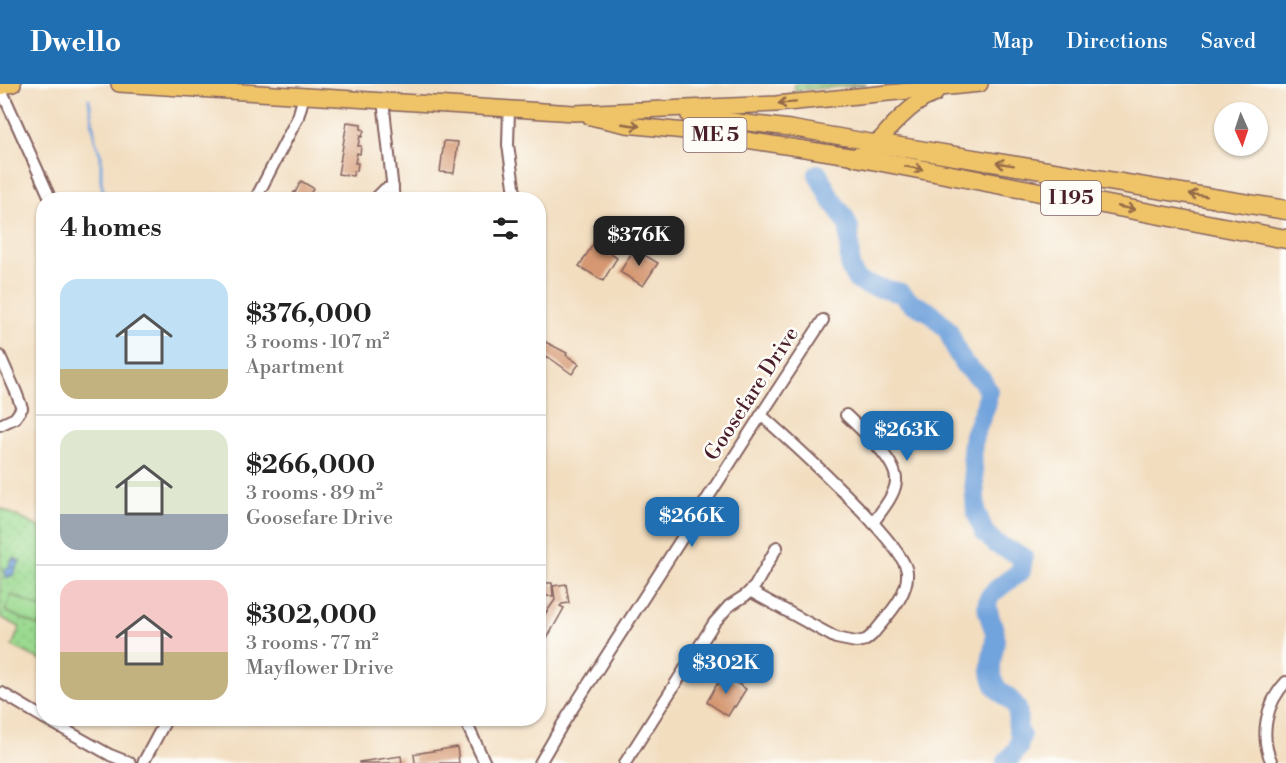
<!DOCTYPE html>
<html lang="en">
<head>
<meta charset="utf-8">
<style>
	:root { --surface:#fff; --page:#f2f2f2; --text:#222; --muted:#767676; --line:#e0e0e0; --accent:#1f6fb2 }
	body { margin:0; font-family:"Libre Bodoni",serif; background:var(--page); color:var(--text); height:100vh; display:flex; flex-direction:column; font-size:22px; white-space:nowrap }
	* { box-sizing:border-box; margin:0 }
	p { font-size:20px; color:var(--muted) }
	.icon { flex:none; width:33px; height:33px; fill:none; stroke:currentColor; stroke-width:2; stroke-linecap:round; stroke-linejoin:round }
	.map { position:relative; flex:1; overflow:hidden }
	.sheet { position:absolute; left:36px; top:108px; width:510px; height:534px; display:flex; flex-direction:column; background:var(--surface); border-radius:24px; box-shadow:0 2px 4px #0004 }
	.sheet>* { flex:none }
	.needle { width:39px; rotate:177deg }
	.tools { position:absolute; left:1214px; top:18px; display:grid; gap:12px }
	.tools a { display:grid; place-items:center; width:54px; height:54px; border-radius:50%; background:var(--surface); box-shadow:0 2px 4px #0004; font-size:30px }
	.price { position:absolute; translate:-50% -51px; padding:0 14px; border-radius:12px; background:var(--accent); color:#fff; font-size:20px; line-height:39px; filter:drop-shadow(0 2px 3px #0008) }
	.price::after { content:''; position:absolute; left:50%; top:36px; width:18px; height:14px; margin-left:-9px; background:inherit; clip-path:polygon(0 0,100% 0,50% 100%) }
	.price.on { background:#222; color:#fff }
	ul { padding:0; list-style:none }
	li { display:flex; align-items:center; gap:18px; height:150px; padding:0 24px }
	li+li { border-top:2px solid var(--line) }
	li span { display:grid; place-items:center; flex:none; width:168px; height:120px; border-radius:18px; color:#555 }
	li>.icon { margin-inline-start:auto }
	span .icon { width:72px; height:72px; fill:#fffc; stroke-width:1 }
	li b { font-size:26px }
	h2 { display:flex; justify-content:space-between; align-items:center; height:72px; padding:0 24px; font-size:26px }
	header { display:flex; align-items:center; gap:36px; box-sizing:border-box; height:84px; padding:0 30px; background:var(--accent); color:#fff }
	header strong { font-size:28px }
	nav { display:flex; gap:33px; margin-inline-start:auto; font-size:21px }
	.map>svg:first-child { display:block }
</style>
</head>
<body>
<header>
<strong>Dwello</strong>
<nav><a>Map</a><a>Directions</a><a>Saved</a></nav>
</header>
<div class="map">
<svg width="1286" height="679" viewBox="0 0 1286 679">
	<defs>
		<pattern id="grass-dots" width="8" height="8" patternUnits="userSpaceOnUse" patternTransform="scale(1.5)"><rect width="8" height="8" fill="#9ad98f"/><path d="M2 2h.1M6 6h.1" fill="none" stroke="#86ba7c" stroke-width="1.8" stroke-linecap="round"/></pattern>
		<pattern id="water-rules" width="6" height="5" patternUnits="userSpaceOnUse" patternTransform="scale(1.5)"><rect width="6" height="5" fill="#71a3dc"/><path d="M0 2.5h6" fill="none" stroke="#5f84b3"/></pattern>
	</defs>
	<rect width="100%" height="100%" fill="#fdfcf7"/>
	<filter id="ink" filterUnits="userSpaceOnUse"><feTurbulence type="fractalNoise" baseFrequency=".0167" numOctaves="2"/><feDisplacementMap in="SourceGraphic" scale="12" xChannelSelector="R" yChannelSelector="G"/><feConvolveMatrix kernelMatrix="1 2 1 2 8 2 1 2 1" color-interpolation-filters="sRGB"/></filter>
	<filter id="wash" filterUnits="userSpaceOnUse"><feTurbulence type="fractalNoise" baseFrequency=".008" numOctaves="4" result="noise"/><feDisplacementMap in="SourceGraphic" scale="24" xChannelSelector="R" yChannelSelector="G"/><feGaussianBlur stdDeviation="1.35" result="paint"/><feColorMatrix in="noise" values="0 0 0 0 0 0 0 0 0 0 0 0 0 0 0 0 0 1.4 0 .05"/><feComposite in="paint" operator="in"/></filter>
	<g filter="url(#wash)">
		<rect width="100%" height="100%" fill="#f2ddbf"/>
		<g fill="url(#grass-dots)" stroke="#727c5d" stroke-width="1.5">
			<polygon points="794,0 866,0 866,1 795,6"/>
			<polygon points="0,424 43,445 43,577 12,562 20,543 0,533"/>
		</g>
		<polygon fill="#9ad98f" stroke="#727c5d" stroke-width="1.5" points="12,511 43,525 43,532 39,542 5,527"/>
		<polygon fill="url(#water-rules)" stroke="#5e6184" stroke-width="1.5" points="13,474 20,477 13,491 6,494 3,486 8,484"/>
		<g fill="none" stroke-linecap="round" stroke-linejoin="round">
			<polyline stroke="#71a3dc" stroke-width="3" points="89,15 95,56 101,72 101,97 105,116"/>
			<path stroke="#71a3dc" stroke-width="20" d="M818,90L830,114L844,133L849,144L850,184L857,196L867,201L901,209L910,218L931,229L948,246L957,268L964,280L982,296L988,307L986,321L974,351L972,368L976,428L984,448L996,460L1023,473L1021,487C1013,494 993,506 989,514C983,526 994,539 995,551C996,569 985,580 995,601C1000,611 1013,614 1017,625C1020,636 1014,639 1021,652L1018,664L1006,679"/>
		</g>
		<g id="blocks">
			<g fill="#d59872">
				<polygon points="347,38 361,40 361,45 364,46 362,53 360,52 358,62 361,62 360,70 357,69 355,79 358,79 357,87 354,87 353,92 338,90"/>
				<polygon points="444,57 458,58 454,89 440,88"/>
				<polygon points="301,97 313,104 308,116 290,116 294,108 295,109"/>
				<polygon points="594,159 617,174 603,197 579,182"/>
				<polygon points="634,165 658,179 643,202 620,188"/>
				<polygon points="538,254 567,269 566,271 579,280 572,290 547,272 546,274 538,270"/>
				<polygon points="538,499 552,499 553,512 538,512"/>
				<polygon points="566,500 569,519 562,520 560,522 564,524 545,558 538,553 538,543 544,534 543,533 555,516 553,502"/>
				<polygon points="724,591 746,605 735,623 734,622 728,632 707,618 717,600 718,601"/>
				<polygon points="457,663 459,679 415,679 414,670"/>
				<polygon points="401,672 402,679 359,679 359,678"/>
			</g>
		</g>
	</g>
	<g filter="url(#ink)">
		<use href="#blocks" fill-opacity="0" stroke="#85625f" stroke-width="1.5"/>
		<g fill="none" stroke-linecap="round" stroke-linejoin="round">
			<g stroke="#85625f" stroke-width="14">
				<g id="street">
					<polyline points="0,3 51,116"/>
					<polyline points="383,16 394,116"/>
					<polyline points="509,25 508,61 516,116"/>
					<polyline points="255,116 298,33 304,12"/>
					<polyline points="374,116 385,105 393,103"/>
					<polyline points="0,272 16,308 22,324 15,334 0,341"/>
					<path d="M846,331C861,346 898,377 896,398C894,413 881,427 873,439"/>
					<path d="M750,507L836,554L856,558L866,556L872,551C885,534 909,512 907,488C904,459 787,354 761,331"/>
					<polyline points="2,609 44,634"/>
					<polyline points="44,634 110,671 130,679"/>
					<polyline points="464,634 485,679"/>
					<polyline points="143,679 167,634"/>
					<polyline points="540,679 562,641 761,331 823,236"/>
					<polyline points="625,679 714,539 729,522 746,511 755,502 777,463"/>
					<path d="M1272,679C1259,652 1266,619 1286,598"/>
				</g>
			</g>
			<g stroke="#85625f" stroke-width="18">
				<g id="primary">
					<polyline points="119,0 574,29 776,20 980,0"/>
					<polyline points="0,3 13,0"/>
					<polyline points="689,32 790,44 876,59"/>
					<path d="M590,33L626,41L695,48L856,73C872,70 884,49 896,38C908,26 919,16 935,10"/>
				</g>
			</g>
			<g stroke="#85625f" stroke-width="21">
				<g id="highway">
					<polyline points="876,59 1286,126"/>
					<polyline points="856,73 1286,155"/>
				</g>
			</g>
			<use href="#street" stroke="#fff" stroke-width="10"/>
			<use href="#primary" stroke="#efc469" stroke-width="15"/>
			<use href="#highway" stroke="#efc469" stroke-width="18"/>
		</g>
		<defs><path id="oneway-shaft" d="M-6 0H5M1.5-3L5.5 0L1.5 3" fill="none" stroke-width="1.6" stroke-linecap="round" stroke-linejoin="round" transform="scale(1.5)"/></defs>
		<g stroke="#946947">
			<use href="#oneway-shaft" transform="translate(787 19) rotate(176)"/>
			<use href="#oneway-shaft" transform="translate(631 41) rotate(8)"/>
			<use href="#oneway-shaft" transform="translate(1005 80) rotate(-171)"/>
			<use href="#oneway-shaft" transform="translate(914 84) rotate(11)"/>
			<use href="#oneway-shaft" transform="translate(1198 111) rotate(-171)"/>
			<use href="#oneway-shaft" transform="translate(1126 124) rotate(11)"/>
		</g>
	</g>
	<g text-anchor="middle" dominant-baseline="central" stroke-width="5" stroke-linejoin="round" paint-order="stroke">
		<g fill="#fdfcf7" stroke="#806168" stroke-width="1.5">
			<rect x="683.5" y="34" width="63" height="34" rx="4.5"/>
			<rect x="1041" y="97" width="60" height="34" rx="4.5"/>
		</g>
		<g font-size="20" font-weight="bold" fill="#4a1f2b">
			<text x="715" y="51">ME 5</text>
			<text x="1071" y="114">I 195</text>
		</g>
		<g font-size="21" fill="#4a1f2b" stroke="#fdfcf7">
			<text transform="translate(752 310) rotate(-57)">Goosefare Drive</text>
		</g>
	</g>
</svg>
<div class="tools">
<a><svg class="needle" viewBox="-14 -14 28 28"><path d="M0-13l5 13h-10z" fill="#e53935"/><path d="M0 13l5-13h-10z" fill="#767676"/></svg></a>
</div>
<b class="price on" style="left:639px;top:183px">$376K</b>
<b class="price" style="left:907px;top:378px">$263K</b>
<b class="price" style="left:692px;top:464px">$266K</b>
<b class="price" style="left:726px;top:611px">$302K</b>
<section class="sheet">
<h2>4 homes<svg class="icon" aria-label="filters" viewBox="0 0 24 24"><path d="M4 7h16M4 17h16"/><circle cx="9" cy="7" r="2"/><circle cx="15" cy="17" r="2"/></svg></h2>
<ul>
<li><span style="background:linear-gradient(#bfe0f5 75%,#c2b280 0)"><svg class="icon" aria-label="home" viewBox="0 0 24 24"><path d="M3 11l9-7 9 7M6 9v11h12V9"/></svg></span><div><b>$376,000</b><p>3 rooms · 107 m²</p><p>Apartment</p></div></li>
<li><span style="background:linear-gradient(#dfe7d0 70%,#9aa5b1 0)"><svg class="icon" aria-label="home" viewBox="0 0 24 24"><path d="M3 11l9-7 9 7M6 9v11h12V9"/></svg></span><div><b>$266,000</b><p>3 rooms · 89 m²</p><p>Goosefare Drive</p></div></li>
<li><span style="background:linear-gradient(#f6c9c9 60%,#c2b280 0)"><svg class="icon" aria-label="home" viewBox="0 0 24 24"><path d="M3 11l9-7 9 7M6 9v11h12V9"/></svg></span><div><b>$302,000</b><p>3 rooms · 77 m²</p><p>Mayflower Drive</p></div></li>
</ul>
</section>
</div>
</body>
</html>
